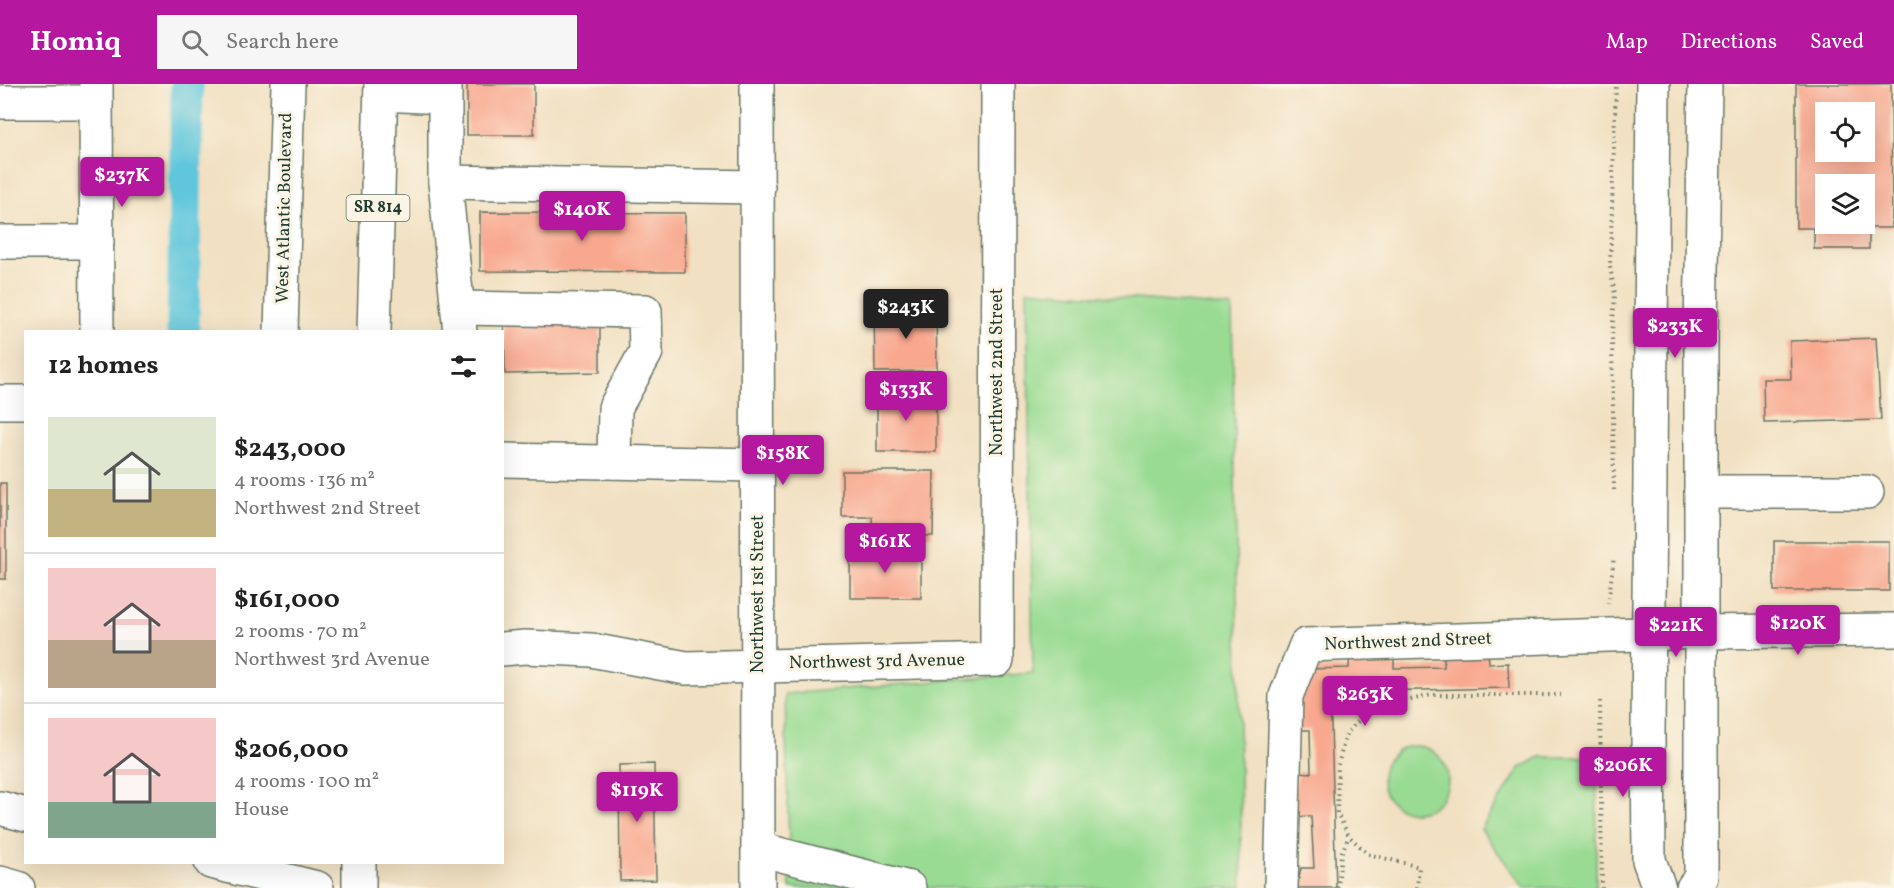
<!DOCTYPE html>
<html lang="en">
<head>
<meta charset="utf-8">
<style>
	:root { --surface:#fff; --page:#f6f6f6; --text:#222; --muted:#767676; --line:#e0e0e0; --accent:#b5179e }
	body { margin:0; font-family:Vollkorn,serif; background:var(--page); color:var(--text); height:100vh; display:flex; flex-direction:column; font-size:22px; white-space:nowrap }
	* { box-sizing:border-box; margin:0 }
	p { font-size:20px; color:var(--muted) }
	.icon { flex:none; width:33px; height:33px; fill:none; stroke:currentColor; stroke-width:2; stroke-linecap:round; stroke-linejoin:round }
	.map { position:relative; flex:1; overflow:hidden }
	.drawer { position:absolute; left:24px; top:246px; width:480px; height:534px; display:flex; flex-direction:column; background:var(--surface); border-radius:0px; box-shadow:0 6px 24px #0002 }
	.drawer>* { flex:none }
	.buttons { position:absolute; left:1815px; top:18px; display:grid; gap:12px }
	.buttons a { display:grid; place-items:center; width:60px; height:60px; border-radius:0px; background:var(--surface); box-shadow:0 6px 24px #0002; font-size:30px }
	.price { position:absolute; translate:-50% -51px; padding:0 14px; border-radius:6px; background:var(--accent); color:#fff; font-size:20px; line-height:39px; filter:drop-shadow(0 2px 3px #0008) }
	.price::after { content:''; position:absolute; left:50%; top:36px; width:18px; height:14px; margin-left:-9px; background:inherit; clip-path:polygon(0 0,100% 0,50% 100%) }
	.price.on { background:#222; color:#fff }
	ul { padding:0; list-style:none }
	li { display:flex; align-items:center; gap:18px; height:150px; padding:0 24px }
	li+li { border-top:2px solid var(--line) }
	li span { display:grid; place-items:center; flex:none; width:168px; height:120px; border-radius:0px; color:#555 }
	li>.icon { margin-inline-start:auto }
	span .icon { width:72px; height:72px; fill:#fffc; stroke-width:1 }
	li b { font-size:26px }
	h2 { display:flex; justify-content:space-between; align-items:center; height:72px; padding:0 24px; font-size:26px }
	header { display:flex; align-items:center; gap:36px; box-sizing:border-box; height:84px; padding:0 30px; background:var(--accent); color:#fff }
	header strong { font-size:28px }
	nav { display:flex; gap:33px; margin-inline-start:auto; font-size:21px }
	.search { width:420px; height:54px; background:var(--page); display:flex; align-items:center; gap:15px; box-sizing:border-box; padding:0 21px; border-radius:0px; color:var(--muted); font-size:22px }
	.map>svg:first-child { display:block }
</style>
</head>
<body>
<header>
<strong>Homiq</strong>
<div class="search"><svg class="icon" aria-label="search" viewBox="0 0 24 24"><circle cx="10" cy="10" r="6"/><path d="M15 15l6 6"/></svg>Search here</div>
<nav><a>Map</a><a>Directions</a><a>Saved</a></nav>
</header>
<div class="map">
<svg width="1894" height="804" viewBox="0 0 1894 804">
	<rect width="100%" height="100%" fill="#fcf5e5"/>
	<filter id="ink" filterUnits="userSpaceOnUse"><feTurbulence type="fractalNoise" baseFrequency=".0167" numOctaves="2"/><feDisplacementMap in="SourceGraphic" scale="12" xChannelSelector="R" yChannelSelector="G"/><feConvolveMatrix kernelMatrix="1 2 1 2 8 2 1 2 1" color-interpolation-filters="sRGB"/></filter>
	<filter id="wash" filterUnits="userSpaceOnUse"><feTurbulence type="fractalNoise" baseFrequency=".008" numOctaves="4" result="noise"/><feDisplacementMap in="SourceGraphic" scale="24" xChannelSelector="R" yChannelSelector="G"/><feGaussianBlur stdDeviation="1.35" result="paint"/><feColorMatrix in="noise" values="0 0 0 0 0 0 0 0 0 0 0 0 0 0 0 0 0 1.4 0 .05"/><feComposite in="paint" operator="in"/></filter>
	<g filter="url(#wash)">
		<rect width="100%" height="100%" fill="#f1e0c1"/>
		<g fill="#99db93" stroke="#5c8c64" stroke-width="1.5">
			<polygon points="1027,206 1232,223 1242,804 790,804 785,610 1033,589"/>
			<circle cx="1415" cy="695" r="33"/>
			<polygon points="1540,673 1597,673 1596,804 1524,804 1481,745 1520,684"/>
		</g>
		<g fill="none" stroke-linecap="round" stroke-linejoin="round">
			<polyline stroke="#5fc6dc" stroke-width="33" points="183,248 187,0"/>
		</g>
		<g id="blocks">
			<g fill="#f8a88f" fill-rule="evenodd">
				<rect x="467" y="0" width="67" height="51"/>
				<path d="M1796,0H1891L1892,144H1869V165H1814V144H1796ZM1826,28H1864V68H1826ZM1826,100H1864V140H1826Z"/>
				<polygon points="480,128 685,129 685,188 480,187"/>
				<polygon points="936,223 937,287 875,288 874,224"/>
				<polygon points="600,235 600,288 505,290 504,236"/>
				<polygon points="1876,254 1881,336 1764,339 1763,295 1791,295 1790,257"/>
				<rect x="877" y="307" width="59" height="61"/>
				<polygon points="842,387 934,387 933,452 873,452 872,433 842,433"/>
				<rect x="0" y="399" width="6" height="96"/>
				<rect x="1774" y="457" width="115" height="50"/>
				<rect x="850" y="467" width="71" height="47"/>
				<polygon points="1444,556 1488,565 1489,580 1508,579 1509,604 1330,608 1336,804 1297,804 1301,784 1314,784 1311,732 1289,733 1299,688 1311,689 1310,646 1286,646 1296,601 1308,602 1307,585 1349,584 1350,565 1394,565 1394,584 1444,583"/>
				<polygon points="654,680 656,796 620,797 619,681"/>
			</g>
		</g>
	</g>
	<g filter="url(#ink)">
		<use href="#blocks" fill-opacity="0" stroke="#687665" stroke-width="1.5"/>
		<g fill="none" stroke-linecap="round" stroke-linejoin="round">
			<g stroke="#687665" stroke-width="36">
				<g id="minor">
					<polyline points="96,0 97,248"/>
					<polyline points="445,0 445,98 460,248"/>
					<polyline points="757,0 758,804"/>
					<polyline points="381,10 444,13"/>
					<polyline points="0,18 96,18"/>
					<polyline points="445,98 758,103"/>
					<polyline points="0,158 97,158"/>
					<polyline points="458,224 645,227 646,268 615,324 614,378"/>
					<polyline points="0,318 26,318"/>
					<polyline points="502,376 757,381"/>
					<polyline points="1701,408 1867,408"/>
					<polyline points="502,565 525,563 591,566 686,584 997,576 998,0"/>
					<polyline points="759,765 909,804"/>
					<polyline points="1281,804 1286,612 1306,561 1702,548 1894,546"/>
				</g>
			</g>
			<g stroke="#687665" stroke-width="36">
				<g id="major">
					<polyline points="1653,0 1648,651 1649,776 1659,804"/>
					<polyline points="281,248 288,0"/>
					<polyline points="374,248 381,0"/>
					<polyline points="0,724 26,731"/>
					<polyline points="211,778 317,804"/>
					<polyline points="0,799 18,804"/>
					<polyline points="359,804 359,778"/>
					<polyline points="1693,804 1701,793 1701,249 1705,0"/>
				</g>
			</g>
			<g stroke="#687665" stroke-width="4" stroke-dasharray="1.5 4.5" stroke-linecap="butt">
				<polyline points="1614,406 1612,253 1615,210 1610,183 1616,0"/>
				<polyline points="1608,520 1614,474"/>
				<polyline points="1600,617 1602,804"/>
				<polyline points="1338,804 1341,770 1349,752"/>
				<polyline points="1417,804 1419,783 1368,770 1349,752 1337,729 1338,681 1346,650 1367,627 1431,611 1561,611"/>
			</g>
			<use href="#minor" stroke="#fff" stroke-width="33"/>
			<use href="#major" stroke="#fff" stroke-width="33"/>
		</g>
	</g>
	<g text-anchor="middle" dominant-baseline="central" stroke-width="6" stroke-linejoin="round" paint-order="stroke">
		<rect fill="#fcf5e5" stroke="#617469" stroke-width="1.5" x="346.5" y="111" width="63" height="26" rx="4.5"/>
		<g font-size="16" font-weight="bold" fill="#1f3d34">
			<text x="378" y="124">SR 814</text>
		</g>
		<g font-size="18" fill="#1f3d34" stroke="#fcf5e5">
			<text transform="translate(285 124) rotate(-89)">West Atlantic Boulevard</text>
			<text transform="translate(997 288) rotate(-90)">Northwest 2nd Street</text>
			<text transform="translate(758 510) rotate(-90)">Northwest 1st Street</text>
			<text transform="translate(1408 558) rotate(-2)">Northwest 2nd Street</text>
			<text transform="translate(877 578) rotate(-1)">Northwest 3rd Avenue</text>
		</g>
	</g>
</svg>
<div class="buttons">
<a><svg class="icon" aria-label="locate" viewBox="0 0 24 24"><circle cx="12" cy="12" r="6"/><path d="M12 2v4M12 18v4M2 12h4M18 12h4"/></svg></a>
<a><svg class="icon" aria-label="layers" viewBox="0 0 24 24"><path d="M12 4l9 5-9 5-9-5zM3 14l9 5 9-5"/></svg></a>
</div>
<b class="price" style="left:122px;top:124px">$237K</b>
<b class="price" style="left:582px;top:158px">$140K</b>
<b class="price on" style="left:906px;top:256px">$243K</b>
<b class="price" style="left:1675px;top:275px">$233K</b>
<b class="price" style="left:906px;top:338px">$133K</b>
<b class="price" style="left:783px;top:402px">$158K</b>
<b class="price" style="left:885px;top:490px">$161K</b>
<b class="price" style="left:1798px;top:572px">$120K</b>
<b class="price" style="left:1676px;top:574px">$221K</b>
<b class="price" style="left:1365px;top:643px">$263K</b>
<b class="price" style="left:1623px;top:714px">$206K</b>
<b class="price" style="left:637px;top:739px">$119K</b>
<section class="drawer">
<h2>12 homes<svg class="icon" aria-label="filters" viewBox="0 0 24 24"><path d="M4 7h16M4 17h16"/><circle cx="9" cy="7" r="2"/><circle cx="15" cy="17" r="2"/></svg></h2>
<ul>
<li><span style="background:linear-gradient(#dfe7d0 60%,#c2b280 0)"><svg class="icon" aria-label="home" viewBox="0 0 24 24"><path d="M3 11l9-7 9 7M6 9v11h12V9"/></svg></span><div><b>$243,000</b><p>4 rooms · 136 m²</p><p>Northwest 2nd Street</p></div></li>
<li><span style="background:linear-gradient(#f6c9c9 60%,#b9a48a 0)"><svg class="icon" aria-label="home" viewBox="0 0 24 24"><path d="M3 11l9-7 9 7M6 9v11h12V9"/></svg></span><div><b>$161,000</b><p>2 rooms · 70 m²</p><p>Northwest 3rd Avenue</p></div></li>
<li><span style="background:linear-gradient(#f6c9c9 70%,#7fa58c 0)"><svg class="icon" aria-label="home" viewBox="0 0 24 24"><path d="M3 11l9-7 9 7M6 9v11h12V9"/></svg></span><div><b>$206,000</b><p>4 rooms · 100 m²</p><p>House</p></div></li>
</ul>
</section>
</div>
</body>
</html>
